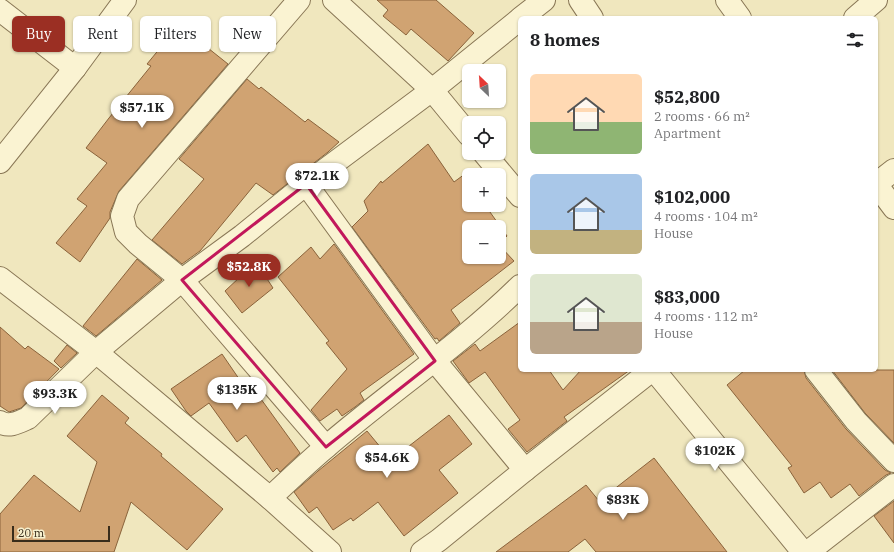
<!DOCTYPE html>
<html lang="en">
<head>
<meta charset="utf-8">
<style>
	:root { --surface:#fff; --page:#f2f2f2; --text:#202124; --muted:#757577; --accent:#9b2f23 }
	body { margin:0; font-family:"IBM Plex Serif",serif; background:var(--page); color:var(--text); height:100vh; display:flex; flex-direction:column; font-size:15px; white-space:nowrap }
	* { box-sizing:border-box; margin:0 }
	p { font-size:13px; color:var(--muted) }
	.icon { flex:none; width:22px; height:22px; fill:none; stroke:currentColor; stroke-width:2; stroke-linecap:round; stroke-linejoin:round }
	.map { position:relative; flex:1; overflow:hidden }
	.details { position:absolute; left:518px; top:16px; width:360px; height:356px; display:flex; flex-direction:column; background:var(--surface); border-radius:6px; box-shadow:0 1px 3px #0004 }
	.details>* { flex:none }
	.hud { position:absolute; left:12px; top:16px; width:380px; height:36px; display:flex; gap:8px }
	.needle { width:26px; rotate:335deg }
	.tools { position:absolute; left:462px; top:64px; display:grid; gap:8px }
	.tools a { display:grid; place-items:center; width:44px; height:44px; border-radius:6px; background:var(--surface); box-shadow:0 1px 3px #0004; font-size:20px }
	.scale { position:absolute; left:12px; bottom:10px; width:98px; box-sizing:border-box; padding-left:4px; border:2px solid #382c1b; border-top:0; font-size:11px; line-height:14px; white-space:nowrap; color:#382c1b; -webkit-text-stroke:3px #f7f0ce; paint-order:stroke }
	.price { position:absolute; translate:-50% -34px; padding:0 9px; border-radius:14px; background:#fff; color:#222; font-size:13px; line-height:26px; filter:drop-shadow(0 1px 2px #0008) }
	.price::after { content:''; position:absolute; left:50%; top:24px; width:12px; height:9px; margin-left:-6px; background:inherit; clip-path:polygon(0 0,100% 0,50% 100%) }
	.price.selected { background:var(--accent); color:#fff }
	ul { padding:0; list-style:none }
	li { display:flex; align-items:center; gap:12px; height:100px; padding:0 12px }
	li span { display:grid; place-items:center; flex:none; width:112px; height:80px; border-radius:6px; color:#555 }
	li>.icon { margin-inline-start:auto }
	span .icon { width:48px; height:48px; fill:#fffc; stroke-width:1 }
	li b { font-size:17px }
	h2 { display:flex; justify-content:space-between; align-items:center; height:48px; padding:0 12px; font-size:17px }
	.chip { padding:0 14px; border-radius:6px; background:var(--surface); box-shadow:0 1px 3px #0004; font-size:14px; line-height:36px }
	.chip.selected { background:var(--accent); color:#fff }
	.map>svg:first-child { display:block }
</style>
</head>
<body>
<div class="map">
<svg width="894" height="552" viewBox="0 0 894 552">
	<rect width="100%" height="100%" fill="#f0e7be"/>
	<g fill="#d0a372" stroke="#8a633b">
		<polygon points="377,0 436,0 474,33 448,61 411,29 406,35 383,16 388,10"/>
		<polygon points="179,25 228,64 119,191 110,212 110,218 80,262 56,243 87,206 77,199 107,163 86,148 109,118 151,66 147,64"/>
		<polygon points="247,79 259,89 261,87 305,122 308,119 339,142 328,152 273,195 256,183 200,251 182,264 152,240 204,179 179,159"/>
		<polygon points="428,144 454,182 469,171 469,205 485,205 507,236 499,244 499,227 469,227 469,257 499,257 499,245 514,261 451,310 460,323 439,341 437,338 435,339 352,227 368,211 364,201 381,181 382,183"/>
		<polygon points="334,244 414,354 360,393 364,400 355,407 342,416 337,409 320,421 311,410 347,369 326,343 329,341 278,277 311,247 320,259"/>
		<polygon points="137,259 162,280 96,336 83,326"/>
		<polygon points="256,262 273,288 242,313 225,291"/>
		<polygon points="520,322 520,370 549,370 563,390 581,370 630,370 564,417 567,421 527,452 508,429 520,420 485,372 469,383 453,361 475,344 480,351"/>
		<polygon points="0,327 25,349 28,346 59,369 21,408 9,412 0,406"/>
		<polygon points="67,345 77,353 61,368 54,361"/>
		<polygon points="222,354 248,392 253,388 300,453 280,472 277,468 273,472 246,435 237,442 209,403 191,416 186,411 171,389"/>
		<polygon points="745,370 804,370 806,378 846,429 885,470 891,473 886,475 859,496 850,484 831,498 820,482 804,493 788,468 792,466 727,385"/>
		<polygon points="832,370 894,370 894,443 865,413"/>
		<polygon points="102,395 129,418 125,423 162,454 161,456 223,509 187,550 131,502 114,552 0,552 0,514 34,475 80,512 97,462 67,436"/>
		<polygon points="449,415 472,444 439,470 458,493 404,536 378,502 353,521 351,518 333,530 317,507 309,513 294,492 318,471 367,431 391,460"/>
		<polygon points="654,458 727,552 596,552 585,539 568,552 496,552 586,485 599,501"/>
		<polygon points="894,501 894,543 874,516"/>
	</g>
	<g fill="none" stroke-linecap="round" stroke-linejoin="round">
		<g stroke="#897756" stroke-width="24">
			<g id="minor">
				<polyline points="299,0 128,199 122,216 126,232 138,244 182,280 326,447"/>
				<polyline points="334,0 432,90 469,135"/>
				<polyline points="580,0 592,18"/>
				<polyline points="727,0 740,18"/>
				<polyline points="0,10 75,68"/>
				<polyline points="521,18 544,0"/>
				<polyline points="855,18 876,0"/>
				<polyline points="484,153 520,196"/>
				<polyline points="0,162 75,68 125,0"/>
				<polyline points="306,184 435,361 525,470"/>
				<polyline points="876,184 894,208"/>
				<polyline points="876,184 894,170"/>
				<polyline points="0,278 96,352 270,498 330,552"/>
				<polyline points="654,370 803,552"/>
				<polyline points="816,370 856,421 894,461"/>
				<path d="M0,422C9,428 19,422 28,418L96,352L182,280L242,236L306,184L432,90L520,19"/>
				<path d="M270,498C288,481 307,463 326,447C390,392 460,345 520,286"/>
				<polyline points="422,552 439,540 525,470 652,370"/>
				<polyline points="808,552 894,485"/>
			</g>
		</g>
		<use href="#minor" stroke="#faf3d2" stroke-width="22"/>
	</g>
	<path fill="none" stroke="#c2185b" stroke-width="3" stroke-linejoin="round" d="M306,184L435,361L326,447L182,280Z"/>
</svg>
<div class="tools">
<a><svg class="needle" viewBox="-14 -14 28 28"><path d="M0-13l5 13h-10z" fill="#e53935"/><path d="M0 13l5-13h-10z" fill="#757577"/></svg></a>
<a><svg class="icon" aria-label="locate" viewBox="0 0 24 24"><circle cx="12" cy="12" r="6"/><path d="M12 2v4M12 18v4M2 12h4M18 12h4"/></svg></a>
<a>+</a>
<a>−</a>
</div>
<div class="scale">20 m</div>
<b class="price" style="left:142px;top:129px">$57.1K</b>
<b class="price" style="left:317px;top:197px">$72.1K</b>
<b class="price selected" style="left:249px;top:288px">$52.8K</b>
<b class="price" style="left:237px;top:411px">$135K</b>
<b class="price" style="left:55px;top:415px">$93.3K</b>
<b class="price" style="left:715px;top:472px">$102K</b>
<b class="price" style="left:387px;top:479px">$54.6K</b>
<b class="price" style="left:623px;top:521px">$83K</b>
<div class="hud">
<a class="chip selected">Buy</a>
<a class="chip">Rent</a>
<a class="chip">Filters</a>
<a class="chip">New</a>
</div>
<section class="details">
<h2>8 homes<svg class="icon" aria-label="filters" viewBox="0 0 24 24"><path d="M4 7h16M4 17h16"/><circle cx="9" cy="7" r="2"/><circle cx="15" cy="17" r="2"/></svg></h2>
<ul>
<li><span style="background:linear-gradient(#ffd9b3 60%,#8fb573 0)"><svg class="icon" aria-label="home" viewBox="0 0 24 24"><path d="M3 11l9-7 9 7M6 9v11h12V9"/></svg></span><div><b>$52,800</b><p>2 rooms · 66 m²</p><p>Apartment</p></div></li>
<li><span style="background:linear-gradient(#a9c7e8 70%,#c2b280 0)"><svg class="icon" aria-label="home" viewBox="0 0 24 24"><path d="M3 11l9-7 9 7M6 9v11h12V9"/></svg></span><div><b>$102,000</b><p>4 rooms · 104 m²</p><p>House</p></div></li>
<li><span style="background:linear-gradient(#dfe7d0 60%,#b9a48a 0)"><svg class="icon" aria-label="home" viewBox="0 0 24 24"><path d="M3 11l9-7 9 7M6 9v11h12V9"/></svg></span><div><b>$83,000</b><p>4 rooms · 112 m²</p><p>House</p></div></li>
</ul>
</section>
</div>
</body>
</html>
